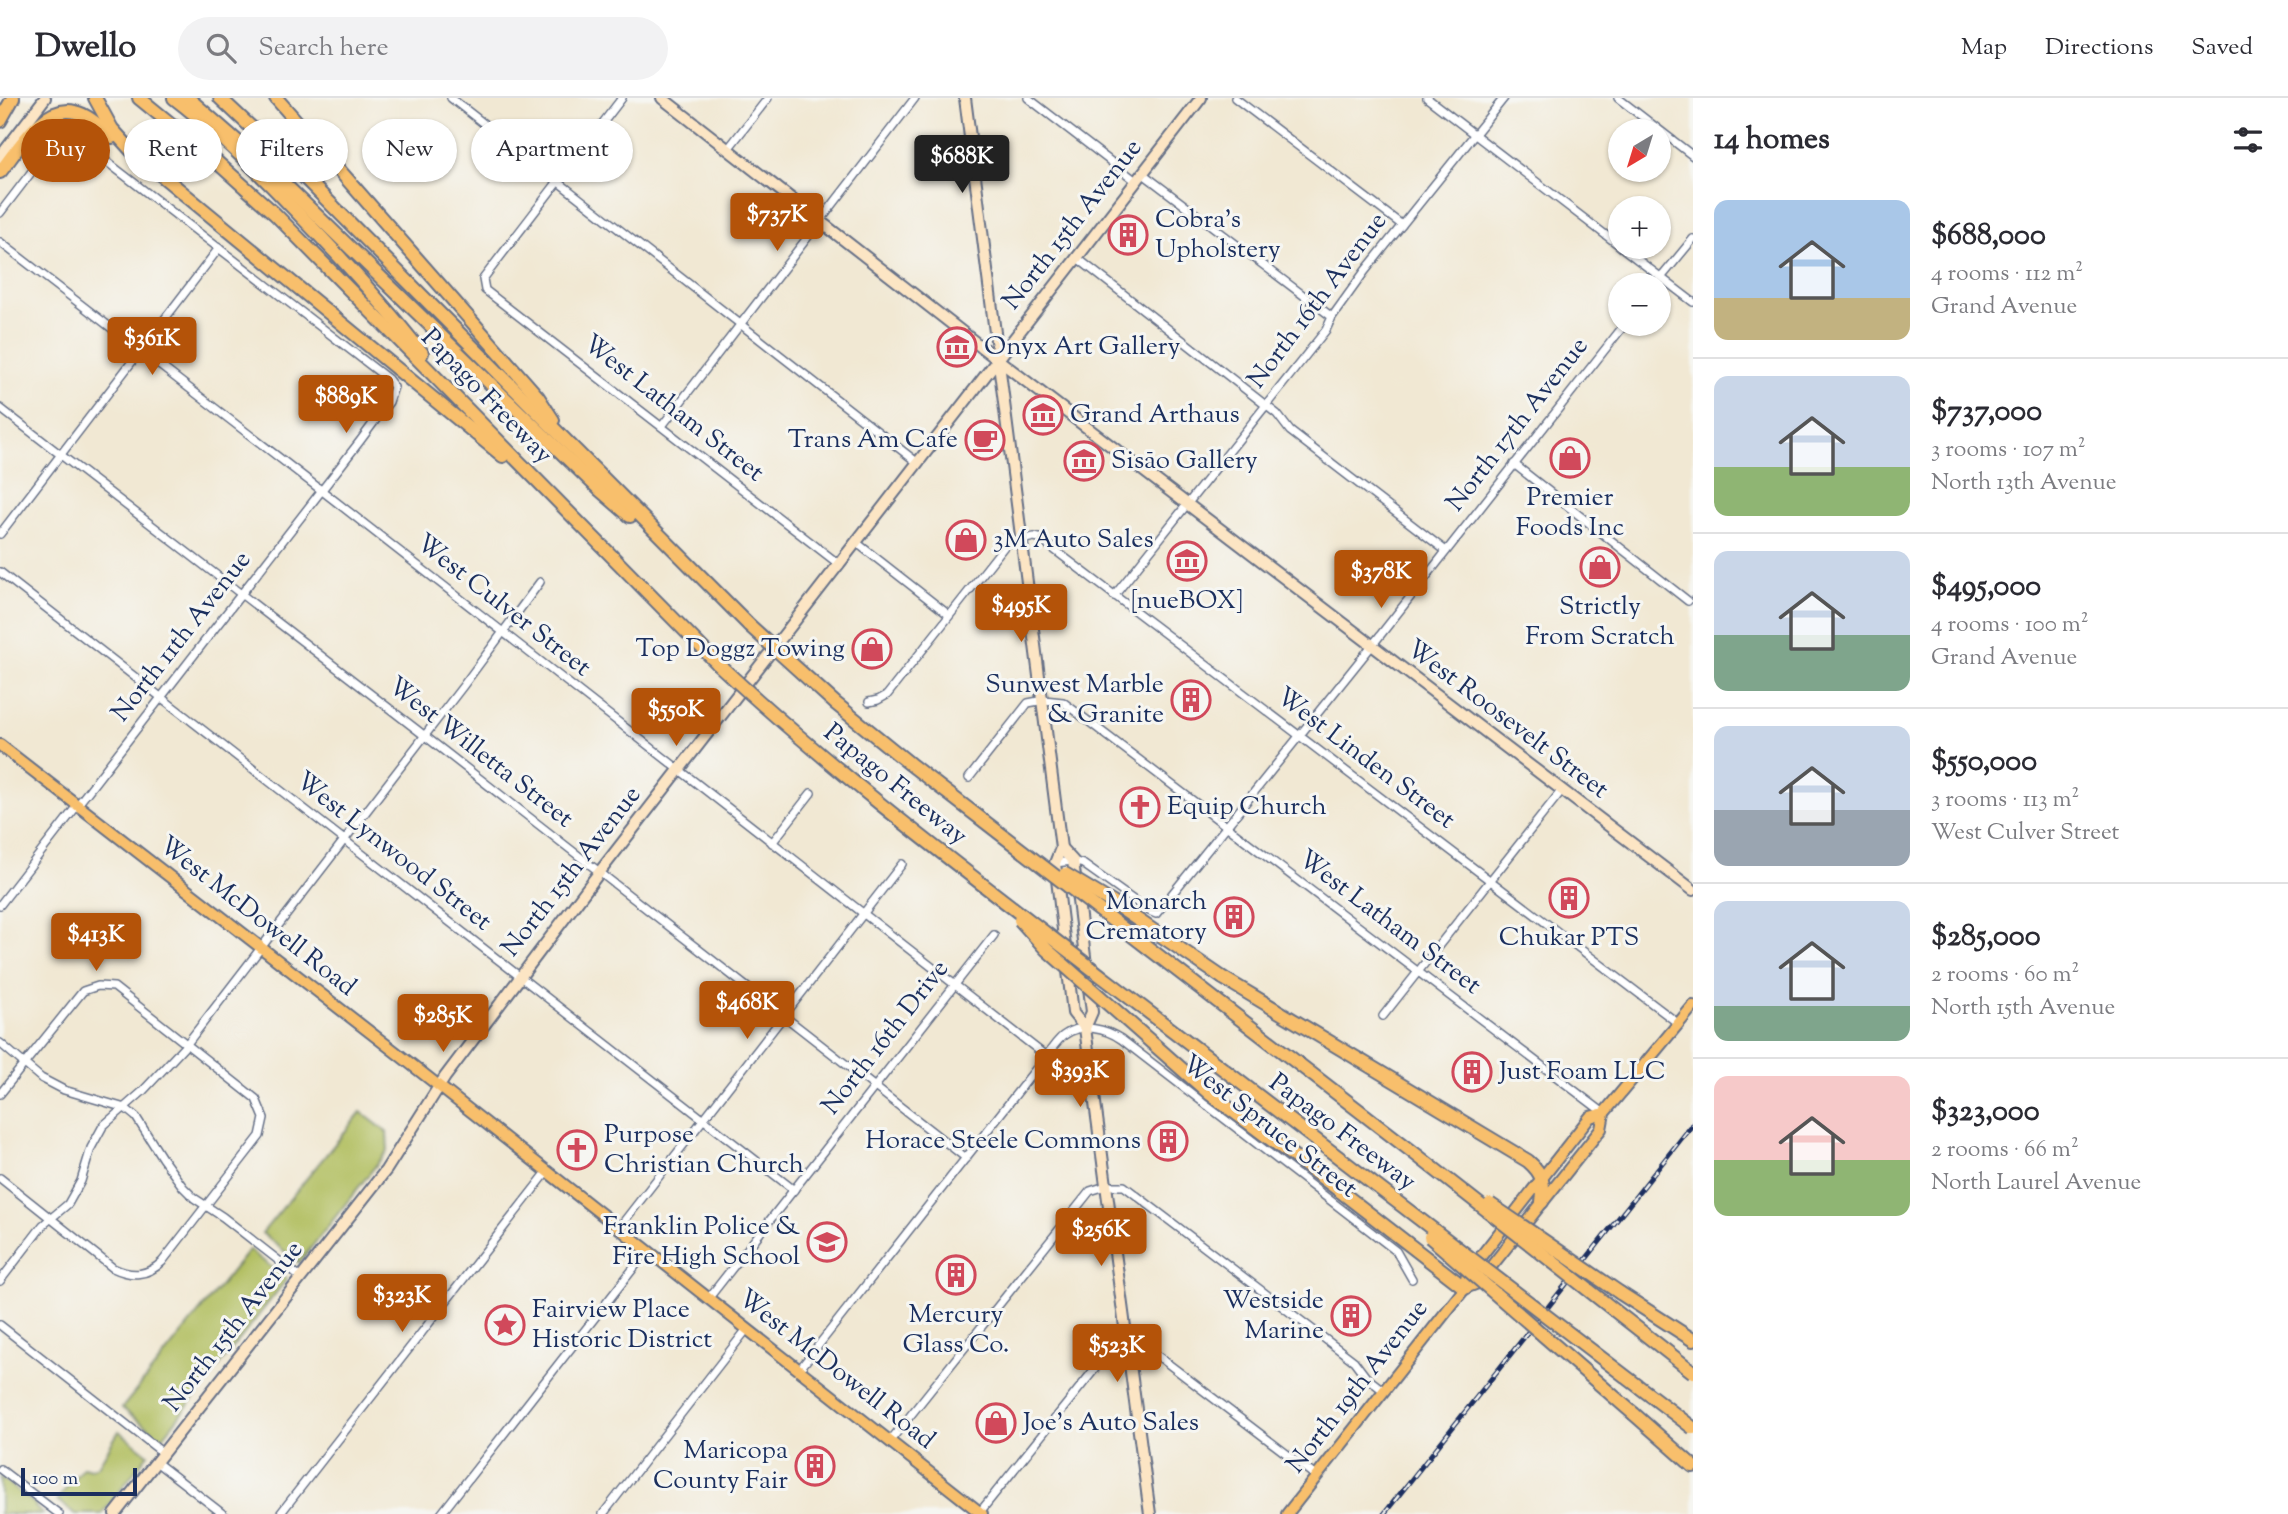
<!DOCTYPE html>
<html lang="en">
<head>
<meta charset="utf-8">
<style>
	:root { --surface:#fff; --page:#f2f2f3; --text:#2b2b33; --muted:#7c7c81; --line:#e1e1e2; --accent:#b45309 }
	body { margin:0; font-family:"Sorts Mill Goudy",serif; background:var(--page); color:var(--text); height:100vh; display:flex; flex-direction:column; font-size:26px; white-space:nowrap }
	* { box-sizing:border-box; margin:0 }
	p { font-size:23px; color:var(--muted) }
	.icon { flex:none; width:38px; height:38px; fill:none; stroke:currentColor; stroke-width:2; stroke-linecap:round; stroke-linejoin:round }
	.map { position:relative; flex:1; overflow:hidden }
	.sheet { display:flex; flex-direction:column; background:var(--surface); width:595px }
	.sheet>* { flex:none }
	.banner { position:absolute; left:21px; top:21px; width:665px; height:63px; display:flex; gap:14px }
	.needle { width:46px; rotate:218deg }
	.fabs { position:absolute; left:1608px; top:21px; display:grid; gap:14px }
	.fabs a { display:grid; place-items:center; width:63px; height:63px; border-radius:50%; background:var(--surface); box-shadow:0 2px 5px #0004; font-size:35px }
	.scale { position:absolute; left:21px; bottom:18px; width:116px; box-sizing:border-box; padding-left:7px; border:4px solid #1b2f5e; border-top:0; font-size:19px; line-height:24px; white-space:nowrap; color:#1b2f5e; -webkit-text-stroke:5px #f6f6f2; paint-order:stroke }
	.price { position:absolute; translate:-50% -60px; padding:0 16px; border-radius:7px; background:var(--accent); color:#fff; font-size:23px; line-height:46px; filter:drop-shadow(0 2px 4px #0008) }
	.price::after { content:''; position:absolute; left:50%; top:42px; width:21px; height:16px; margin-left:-10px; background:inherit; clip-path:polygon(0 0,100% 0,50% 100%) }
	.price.selected { background:#222; color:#fff }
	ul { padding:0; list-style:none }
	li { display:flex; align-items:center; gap:21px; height:175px; padding:0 21px }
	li+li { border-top:2px solid var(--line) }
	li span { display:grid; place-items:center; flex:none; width:196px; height:140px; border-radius:14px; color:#555 }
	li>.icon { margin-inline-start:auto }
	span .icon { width:84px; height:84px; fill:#fffc; stroke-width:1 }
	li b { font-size:30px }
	h2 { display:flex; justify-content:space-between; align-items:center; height:84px; padding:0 21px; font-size:30px }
	.pill { padding:0 24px; border-radius:32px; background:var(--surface); box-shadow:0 2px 5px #0004; font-size:24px; line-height:63px }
	.pill.selected { background:var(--accent); color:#fff }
	header { display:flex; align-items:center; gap:42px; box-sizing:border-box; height:98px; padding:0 35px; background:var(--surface); border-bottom:2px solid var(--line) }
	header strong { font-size:33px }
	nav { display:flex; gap:38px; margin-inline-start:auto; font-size:24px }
	.search { width:490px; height:63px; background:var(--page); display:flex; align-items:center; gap:18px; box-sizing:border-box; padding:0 24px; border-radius:38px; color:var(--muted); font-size:26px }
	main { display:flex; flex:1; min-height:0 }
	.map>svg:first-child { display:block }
</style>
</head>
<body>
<header>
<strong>Dwello</strong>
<div class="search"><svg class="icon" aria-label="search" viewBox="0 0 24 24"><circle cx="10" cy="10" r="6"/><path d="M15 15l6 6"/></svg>Search here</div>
<nav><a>Map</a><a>Directions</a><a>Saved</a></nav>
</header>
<main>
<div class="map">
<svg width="1693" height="1416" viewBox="0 0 1693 1416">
	<rect width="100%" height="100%" fill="#f6f6f2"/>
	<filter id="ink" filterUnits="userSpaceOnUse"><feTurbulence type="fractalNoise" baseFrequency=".0143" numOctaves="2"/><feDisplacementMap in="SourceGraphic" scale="14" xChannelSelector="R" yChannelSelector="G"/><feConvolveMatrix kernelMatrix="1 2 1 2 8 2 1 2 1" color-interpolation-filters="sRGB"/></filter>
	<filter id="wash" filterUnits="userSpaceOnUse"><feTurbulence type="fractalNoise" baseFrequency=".00686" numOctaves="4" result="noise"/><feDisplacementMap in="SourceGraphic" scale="28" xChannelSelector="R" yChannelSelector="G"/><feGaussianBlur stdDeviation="1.57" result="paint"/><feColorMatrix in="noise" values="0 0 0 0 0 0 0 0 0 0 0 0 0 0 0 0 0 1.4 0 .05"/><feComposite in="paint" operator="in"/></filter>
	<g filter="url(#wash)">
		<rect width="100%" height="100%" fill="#f1e8d3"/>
		<g fill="#b2bf62" stroke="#667760" stroke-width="2">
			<polygon points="361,1014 387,1034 388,1052 299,1165 262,1135"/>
			<polygon points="249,1152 287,1181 163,1339 159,1338 122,1310"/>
			<polygon points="119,1333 148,1356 102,1416 75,1416 57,1402 83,1369 91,1371 98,1368"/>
			<polygon points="0,1379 36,1407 35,1409 43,1416 0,1416"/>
		</g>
	</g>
	<g filter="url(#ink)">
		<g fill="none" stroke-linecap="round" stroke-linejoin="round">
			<g stroke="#667087" stroke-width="10">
				<g id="street">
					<polyline points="451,0 918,365"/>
					<polyline points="622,0 483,181 485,192 840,467"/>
					<polyline points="1028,0 1136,83"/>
					<polyline points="1235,0 1402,127"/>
					<polyline points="1427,0 1620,148"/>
					<polyline points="1618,0 1693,58"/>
					<polyline points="728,51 768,0"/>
					<polyline points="1142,75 1332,219"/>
					<polyline points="0,115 59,38 65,34 71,36 388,281 394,289 389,304 360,343 0,807"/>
					<polyline points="0,144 321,392 1046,958"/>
					<polyline points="1621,149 1693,204"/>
					<polyline points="1076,159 1277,316 1290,333 1446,453"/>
					<polyline points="1655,187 1693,141"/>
					<polyline points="0,310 416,631 966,1060"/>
					<polyline points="662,328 915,0"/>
					<polyline points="1514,366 1688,503"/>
					<polyline points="0,436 219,150"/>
					<polyline points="857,445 949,517"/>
					<polyline points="0,474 794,1092"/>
					<polyline points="1114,498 1326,232 1332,219 1365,173 1504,0"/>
					<polyline points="869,604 878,602 887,597 1006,446 1034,439 1039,440 1679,926"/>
					<polyline points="969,680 1028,605 1044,602 1063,604 1604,1015"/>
					<polyline points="772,745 811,695"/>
					<polyline points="1055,765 1073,763 1083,766 1149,813 1156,816 1378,540 1625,226"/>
					<polyline points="1383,918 1562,692"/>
					<polyline points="0,945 41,980 64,992 125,1010 136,1019 162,1060 183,1089 194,1100 223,1119 301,1180"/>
					<path d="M0,996L83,893L98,888L114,889L256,1001L264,1020L260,1038L162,1164C147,1178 132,1179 113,1170L0,1080"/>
					<polyline points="618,1131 902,766"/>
					<polyline points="0,1183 43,1127 68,1106 81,1083 91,1050 103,1028 142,994 186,947 463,588 540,484"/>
					<polyline points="708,1201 994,837"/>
					<polyline points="0,1227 163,1355"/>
					<path d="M799,1272L1046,958C1052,951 1058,940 1066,936C1083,925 1106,931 1121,941L1396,1153L1412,1181"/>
					<polyline points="890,1343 1090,1093 1106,1088 1124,1088 1354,1263 1366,1279 1384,1293"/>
					<polyline points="156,1364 223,1416"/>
					<polyline points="0,1371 59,1416"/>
					<polyline points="980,1414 1106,1257 1128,1248 1154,1255 1317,1379"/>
					<polyline points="280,1416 547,1074"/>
					<polyline points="441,1416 647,1153"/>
					<polyline points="603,1416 747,1231"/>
				</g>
			</g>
			<g stroke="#667087" stroke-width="14">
				<g id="secondary">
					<polyline points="662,0 980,248 1693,792"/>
					<polyline points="965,0 1061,750 1055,765 1073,915 1085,930"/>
					<polyline points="0,59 45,0"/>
					<polyline points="1061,750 1073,763 1092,914 1085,930 1150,1416"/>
					<polyline points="115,1416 386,1072 445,979 595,780 1201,0"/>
				</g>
			</g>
			<g stroke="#667087" stroke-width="14">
				<g id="primary">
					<polyline points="0,647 402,959 982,1416"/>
					<polyline points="1465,1190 1478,1185 1601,1031 1604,1015 1693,908"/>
					<polyline points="1287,1416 1465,1190 1467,1176 1590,1019 1604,1015"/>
				</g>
			</g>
			<g stroke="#667087" stroke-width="16">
				<g id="highway">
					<polyline points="95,0 112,31 132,53 503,358"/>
					<polyline points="139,0 210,58 275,116 718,566"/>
					<path d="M174,0C217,33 256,71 293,110C339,157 382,204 422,255"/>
					<polyline points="188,0 270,72 600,392 630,418"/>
					<polyline points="220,0 304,79 749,527"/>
					<polyline points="276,0 538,299 553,322"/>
					<polyline points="0,23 13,0"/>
					<path d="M0,74C17,53 43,6 75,14C89,17 101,30 112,39"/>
					<path d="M1223,880L1528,1063C1543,1076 1545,1085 1542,1104"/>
					<polyline points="1340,1093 1465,1190"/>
					<polyline points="1620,1195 1693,1242"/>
					<polyline points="1634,1316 1693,1368"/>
				</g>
			</g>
			<use href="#street" stroke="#fff" stroke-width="7"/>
			<use href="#secondary" stroke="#fce5c4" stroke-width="10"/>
			<use href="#primary" stroke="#f8bf6c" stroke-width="10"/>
			<use href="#highway" stroke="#f8bf6c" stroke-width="12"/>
			<g stroke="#1b2f5e" stroke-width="5">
				<polyline id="rail" points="1384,1416 1693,1026"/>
			</g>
			<use href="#rail" stroke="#f6f6f2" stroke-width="2.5" stroke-dasharray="8" stroke-linecap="butt"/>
			<g stroke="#667087" stroke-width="16" stroke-linecap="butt">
				<g id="highway-bridge">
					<polyline points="749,527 835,605 910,666 1414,1055 1693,1274"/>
					<path d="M718,566C839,679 973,779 1104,880C1300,1031 1497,1179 1693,1330"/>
					<polyline points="1065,776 1113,805 1223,880"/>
					<polyline points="1020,822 1046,851 1210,996 1340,1093"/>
					<polyline points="1490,1106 1620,1195"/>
					<polyline points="1430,1139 1634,1316"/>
				</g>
			</g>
			<use href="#highway-bridge" stroke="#f8bf6c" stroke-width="12"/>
		</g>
	</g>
	<defs>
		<g id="building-ring" transform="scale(2.0125)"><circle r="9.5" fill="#f6f6f2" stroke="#d1495b" stroke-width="1.5"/><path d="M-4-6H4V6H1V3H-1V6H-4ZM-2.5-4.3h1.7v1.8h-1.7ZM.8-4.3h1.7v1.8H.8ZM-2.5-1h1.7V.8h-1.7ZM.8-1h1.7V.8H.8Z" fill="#d1495b"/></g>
		<g id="museum-ring" transform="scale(2.0125)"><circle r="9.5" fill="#f6f6f2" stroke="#d1495b" stroke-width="1.5"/><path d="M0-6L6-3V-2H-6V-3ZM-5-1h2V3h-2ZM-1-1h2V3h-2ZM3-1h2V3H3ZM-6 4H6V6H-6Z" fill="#d1495b"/></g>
		<g id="cafe-ring" transform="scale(2.0125)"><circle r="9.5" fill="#f6f6f2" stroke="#d1495b" stroke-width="1.5"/><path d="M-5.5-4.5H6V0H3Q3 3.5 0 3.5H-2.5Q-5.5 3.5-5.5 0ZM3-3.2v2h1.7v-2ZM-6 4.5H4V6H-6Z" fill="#d1495b"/></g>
		<g id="shop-ring" transform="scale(2.0125)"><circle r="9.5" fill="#f6f6f2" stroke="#d1495b" stroke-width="1.5"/><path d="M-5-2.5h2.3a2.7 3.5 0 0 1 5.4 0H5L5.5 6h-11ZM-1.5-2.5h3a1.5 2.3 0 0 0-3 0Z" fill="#d1495b"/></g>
		<g id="church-ring" transform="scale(2.0125)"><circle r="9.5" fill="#f6f6f2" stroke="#d1495b" stroke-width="1.5"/><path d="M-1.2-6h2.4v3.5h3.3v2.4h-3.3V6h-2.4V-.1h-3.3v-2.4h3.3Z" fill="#d1495b"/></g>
		<g id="school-ring" transform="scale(2.0125)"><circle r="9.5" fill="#f6f6f2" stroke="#d1495b" stroke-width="1.5"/><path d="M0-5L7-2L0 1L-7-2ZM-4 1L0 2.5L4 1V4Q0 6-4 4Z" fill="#d1495b"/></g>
		<g id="sight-ring" transform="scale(2.0125)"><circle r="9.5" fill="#f6f6f2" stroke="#d1495b" stroke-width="1.5"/><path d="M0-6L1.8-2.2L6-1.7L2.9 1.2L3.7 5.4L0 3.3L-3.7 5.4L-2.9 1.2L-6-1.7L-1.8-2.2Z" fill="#d1495b"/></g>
	</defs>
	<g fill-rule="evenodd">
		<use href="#building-ring" x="1128" y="137"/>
		<use href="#museum-ring" x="957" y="249"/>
		<use href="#museum-ring" x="1043" y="317"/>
		<use href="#cafe-ring" x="985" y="342"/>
		<use href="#shop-ring" x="1570" y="360"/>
		<use href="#museum-ring" x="1084" y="363"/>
		<use href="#shop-ring" x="966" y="442"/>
		<use href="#museum-ring" x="1187" y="463"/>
		<use href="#shop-ring" x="1600" y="469"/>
		<use href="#shop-ring" x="872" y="551"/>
		<use href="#building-ring" x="1191" y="602"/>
		<use href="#church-ring" x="1140" y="709"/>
		<use href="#building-ring" x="1569" y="800"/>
		<use href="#building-ring" x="1234" y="819"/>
		<use href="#building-ring" x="1472" y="974"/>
		<use href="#building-ring" x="1168" y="1043"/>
		<use href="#church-ring" x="577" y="1052"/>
		<use href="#school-ring" x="827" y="1144"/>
		<use href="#building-ring" x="956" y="1177"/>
		<use href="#building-ring" x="1351" y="1218"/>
		<use href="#sight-ring" x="505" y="1227"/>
		<use href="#shop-ring" x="996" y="1325"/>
		<use href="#building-ring" x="815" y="1368"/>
	</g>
	<g text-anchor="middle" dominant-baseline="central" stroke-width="6" stroke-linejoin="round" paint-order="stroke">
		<g font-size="26" fill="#1b2f5e" stroke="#f6f6f2" text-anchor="start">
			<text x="1155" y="122">Cobra's<tspan x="1155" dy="30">Upholstery</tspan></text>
			<text x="984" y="249">Onyx Art Gallery</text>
			<text x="1070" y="317">Grand Arthaus</text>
			<text x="958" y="342" text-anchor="end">Trans Am Cafe</text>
			<text x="1111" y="363">Sisāo Gallery</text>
			<text x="1570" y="400" text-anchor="middle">Premier<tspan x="1570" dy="30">Foods Inc</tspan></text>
			<text x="993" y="442">3M Auto Sales</text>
			<text x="1187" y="503" text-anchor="middle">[nueBOX]</text>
			<text x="1600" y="509" text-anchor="middle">Strictly<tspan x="1600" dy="30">From Scratch</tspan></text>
			<text x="845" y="551" text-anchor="end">Top Doggz Towing</text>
			<text x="1164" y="587" text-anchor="end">Sunwest Marble<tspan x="1164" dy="30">&amp; Granite</tspan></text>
			<text x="1167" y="709">Equip Church</text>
			<text x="1207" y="804" text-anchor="end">Monarch<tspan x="1207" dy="30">Crematory</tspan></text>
			<text x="1569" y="840" text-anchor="middle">Chukar PTS</text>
			<text x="1499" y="974">Just Foam LLC</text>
			<text x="604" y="1037">Purpose<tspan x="604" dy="30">Christian Church</tspan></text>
			<text x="1141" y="1043" text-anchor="end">Horace Steele Commons</text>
			<text x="800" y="1129" text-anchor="end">Franklin Police &amp;<tspan x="800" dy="30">Fire High School</tspan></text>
			<text x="1324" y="1203" text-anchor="end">Westside<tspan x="1324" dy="30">Marine</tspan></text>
			<text x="532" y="1212">Fairview Place<tspan x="532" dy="30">Historic District</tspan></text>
			<text x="956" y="1217" text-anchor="middle">Mercury<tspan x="956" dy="30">Glass Co.</tspan></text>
			<text x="1023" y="1325">Joe's Auto Sales</text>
			<text x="788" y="1353" text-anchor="end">Maricopa<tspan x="788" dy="30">County Fair</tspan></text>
		</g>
		<g font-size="26" fill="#1b2f5e" stroke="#f6f6f2">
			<text transform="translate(1073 127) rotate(-52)">North 15th Avenue</text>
			<text transform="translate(1318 203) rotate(-53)">North 16th Avenue</text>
			<text transform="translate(486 299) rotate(46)">Papago Freeway</text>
			<text transform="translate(673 311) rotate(38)">West Latham Street</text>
			<text transform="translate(1518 327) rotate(-52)">North 17th Avenue</text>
			<text transform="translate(503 508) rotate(38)">West Culver Street</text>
			<text transform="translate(182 539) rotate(-52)">North 11th Avenue</text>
			<text transform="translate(1507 622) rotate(37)">West Roosevelt Street</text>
			<text transform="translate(480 655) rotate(38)">West Willetta Street</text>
			<text transform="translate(1365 661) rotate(37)">West Linden Street</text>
			<text transform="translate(895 687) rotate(39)">Papago Freeway</text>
			<text transform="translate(393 754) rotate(38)">West Lynwood Street</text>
			<text transform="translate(572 774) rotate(-52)">North 15th Avenue</text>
			<text transform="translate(257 819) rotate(38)">West McDowell Road</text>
			<text transform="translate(1389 825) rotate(37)">West Latham Street</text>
			<text transform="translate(886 940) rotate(-52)">North 16th Drive</text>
			<text transform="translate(1269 1029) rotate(38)">West Spruce Street</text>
			<text transform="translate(1342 1035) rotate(37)">Papago Freeway</text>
			<text transform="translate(234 1229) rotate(-52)">North 15th Avenue</text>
			<text transform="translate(836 1272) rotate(38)">West McDowell Road</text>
			<text transform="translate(1358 1289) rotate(-52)">North 19th Avenue</text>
		</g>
	</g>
</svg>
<div class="fabs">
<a><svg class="needle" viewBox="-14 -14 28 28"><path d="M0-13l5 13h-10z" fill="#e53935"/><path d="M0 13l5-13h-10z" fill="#7c7c81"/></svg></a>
<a>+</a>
<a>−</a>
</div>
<div class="scale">100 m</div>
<b class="price selected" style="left:962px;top:97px">$688K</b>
<b class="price" style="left:777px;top:155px">$737K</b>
<b class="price" style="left:152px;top:279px">$361K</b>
<b class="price" style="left:346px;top:337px">$889K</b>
<b class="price" style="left:1381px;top:512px">$378K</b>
<b class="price" style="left:1021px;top:546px">$495K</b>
<b class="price" style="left:676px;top:650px">$550K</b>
<b class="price" style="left:96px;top:875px">$413K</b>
<b class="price" style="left:747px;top:943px">$468K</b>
<b class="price" style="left:443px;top:956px">$285K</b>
<b class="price" style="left:1080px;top:1011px">$393K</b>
<b class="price" style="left:1101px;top:1170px">$256K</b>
<b class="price" style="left:402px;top:1236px">$323K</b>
<b class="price" style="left:1117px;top:1286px">$523K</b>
<div class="banner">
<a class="pill selected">Buy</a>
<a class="pill">Rent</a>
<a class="pill">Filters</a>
<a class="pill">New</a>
<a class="pill">Apartment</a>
</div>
</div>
<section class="sheet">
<h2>14 homes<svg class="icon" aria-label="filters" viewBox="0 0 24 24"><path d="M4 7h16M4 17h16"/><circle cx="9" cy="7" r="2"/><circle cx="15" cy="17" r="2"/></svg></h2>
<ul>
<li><span style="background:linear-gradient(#a9c7e8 70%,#c2b280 0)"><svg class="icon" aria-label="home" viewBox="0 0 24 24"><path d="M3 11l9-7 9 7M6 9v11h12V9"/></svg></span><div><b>$688,000</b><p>4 rooms · 112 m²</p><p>Grand Avenue</p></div></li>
<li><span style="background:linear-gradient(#c9d6e8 65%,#8fb573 0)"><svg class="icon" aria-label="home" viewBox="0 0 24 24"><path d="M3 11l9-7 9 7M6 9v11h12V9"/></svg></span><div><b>$737,000</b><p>3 rooms · 107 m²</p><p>North 13th Avenue</p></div></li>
<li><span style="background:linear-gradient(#c9d6e8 60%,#7fa58c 0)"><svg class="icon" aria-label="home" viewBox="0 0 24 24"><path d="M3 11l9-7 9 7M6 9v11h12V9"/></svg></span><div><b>$495,000</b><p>4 rooms · 100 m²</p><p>Grand Avenue</p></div></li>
<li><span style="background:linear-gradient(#c9d6e8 60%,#9aa5b1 0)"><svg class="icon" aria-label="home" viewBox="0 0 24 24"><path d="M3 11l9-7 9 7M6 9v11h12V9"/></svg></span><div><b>$550,000</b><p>3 rooms · 113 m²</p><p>West Culver Street</p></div></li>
<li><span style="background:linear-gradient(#c9d6e8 75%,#7fa58c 0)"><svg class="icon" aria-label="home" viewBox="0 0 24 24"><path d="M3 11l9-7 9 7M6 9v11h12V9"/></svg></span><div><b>$285,000</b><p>2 rooms · 60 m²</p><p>North 15th Avenue</p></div></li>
<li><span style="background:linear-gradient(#f6c9c9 60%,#8fb573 0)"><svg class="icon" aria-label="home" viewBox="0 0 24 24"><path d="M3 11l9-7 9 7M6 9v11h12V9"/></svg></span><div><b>$323,000</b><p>2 rooms · 66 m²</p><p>North Laurel Avenue</p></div></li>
</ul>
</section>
</main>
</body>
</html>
